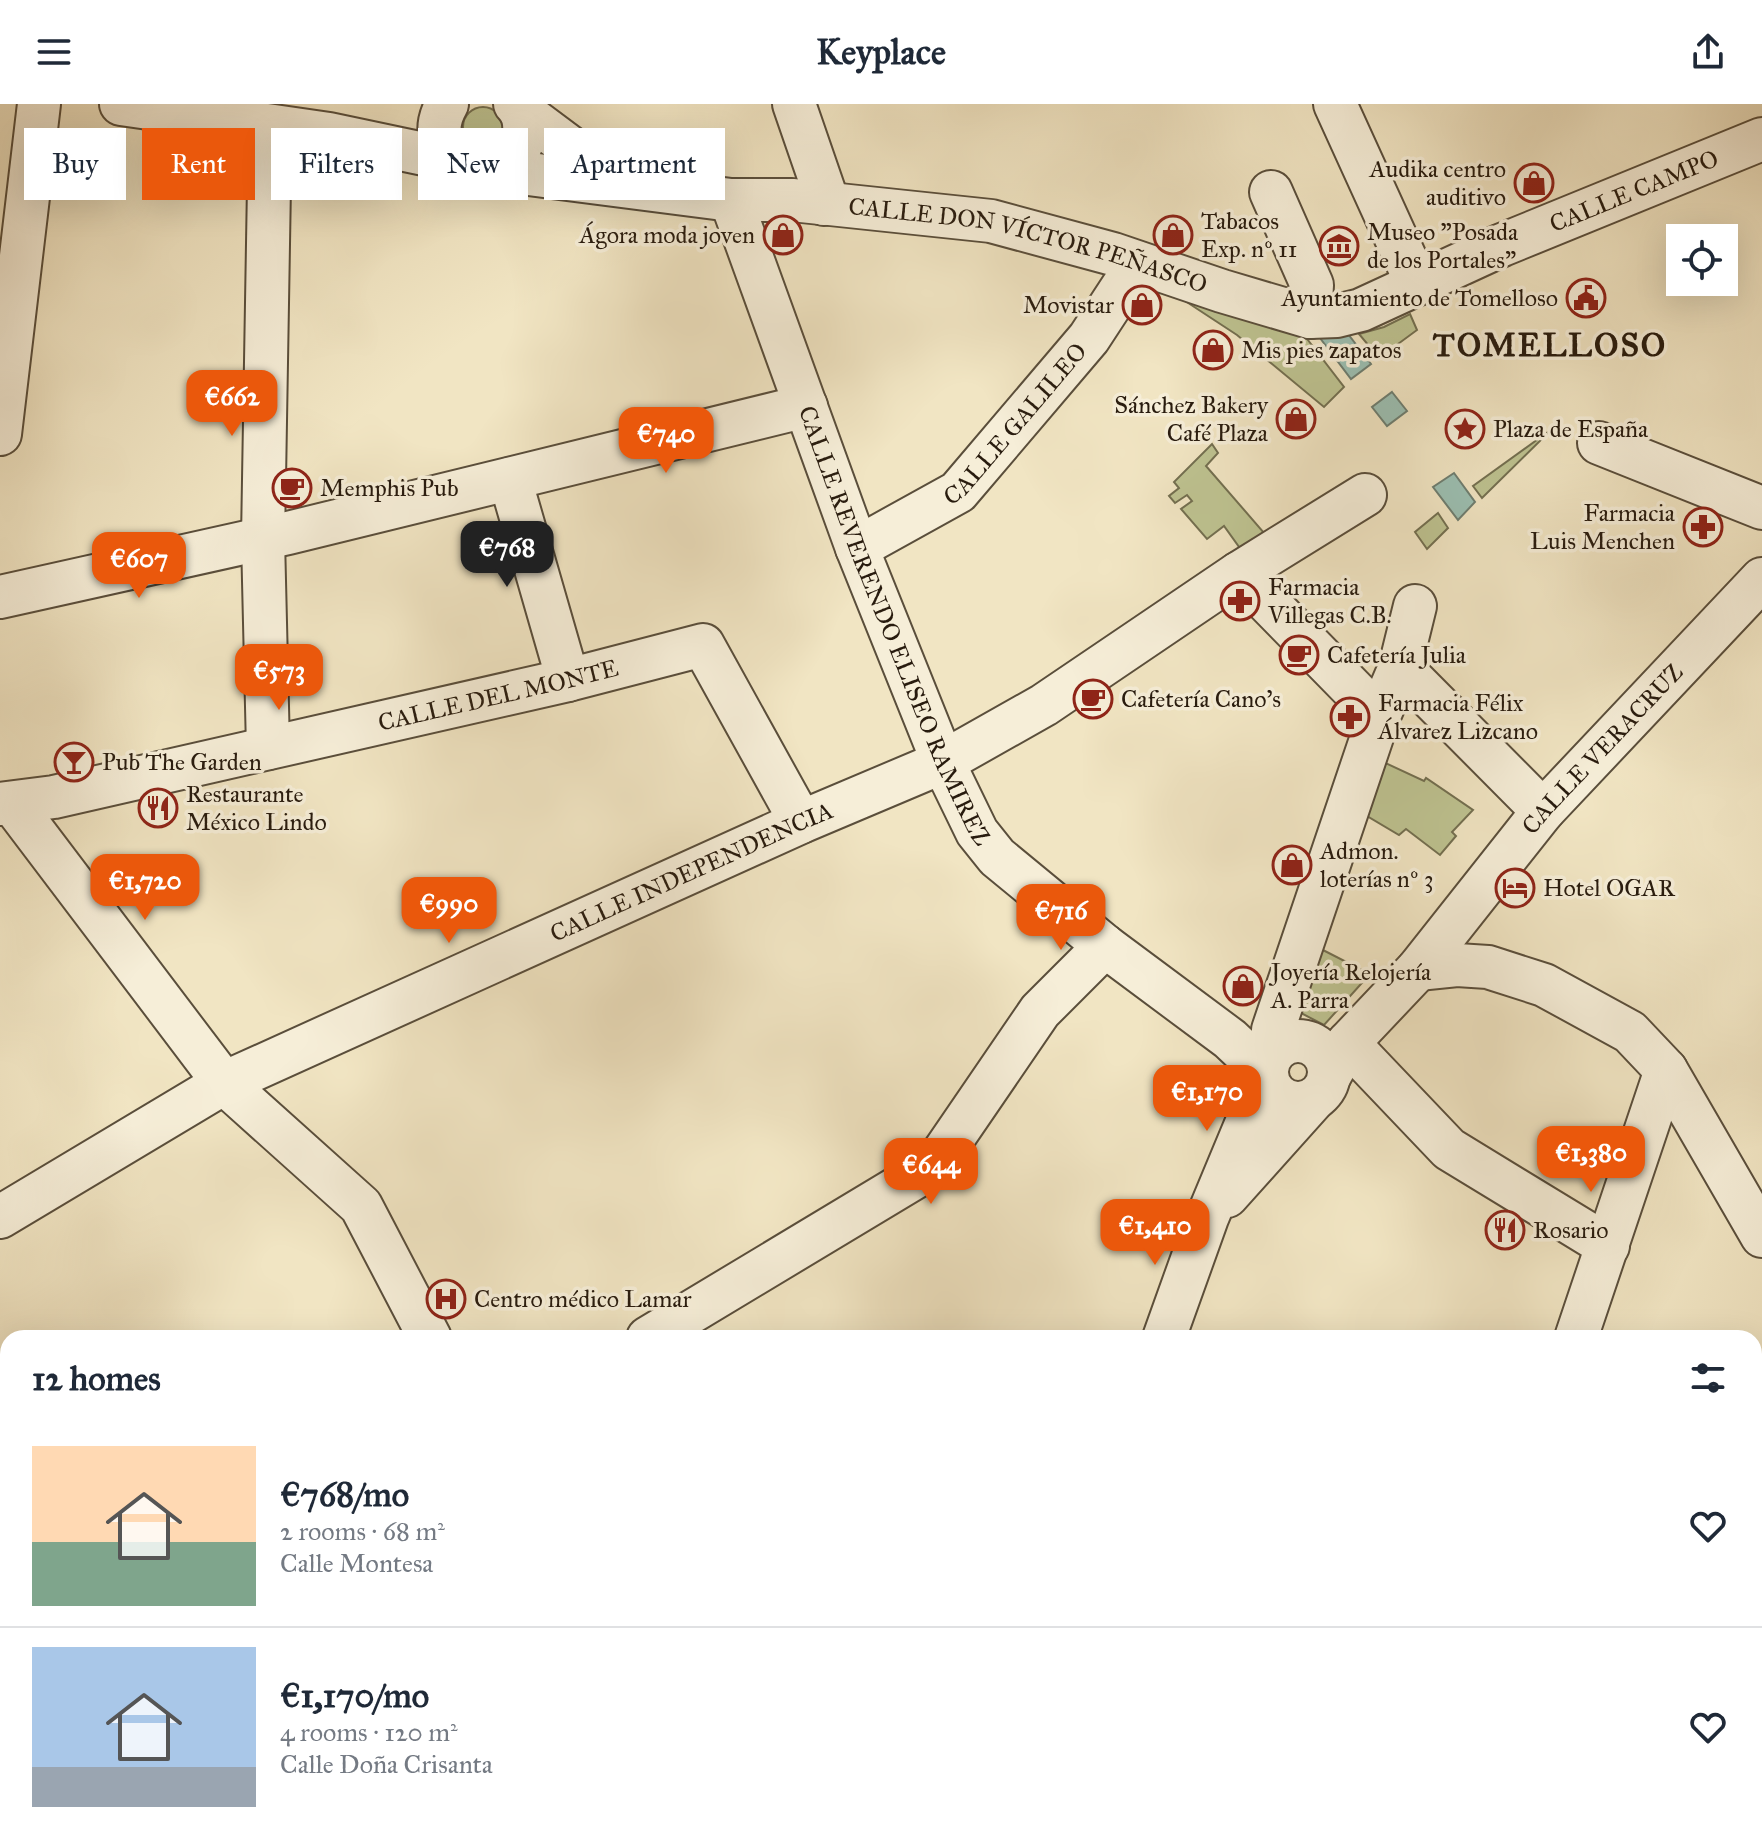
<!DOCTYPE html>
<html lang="en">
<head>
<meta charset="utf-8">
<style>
	:root { --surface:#fff; --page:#f2f2f3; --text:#1f2937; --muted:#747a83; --line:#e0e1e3; --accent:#ea580c }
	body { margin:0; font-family:"IM FELL Great Primer",serif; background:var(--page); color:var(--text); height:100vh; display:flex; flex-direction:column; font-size:30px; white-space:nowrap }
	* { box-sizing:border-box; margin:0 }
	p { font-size:26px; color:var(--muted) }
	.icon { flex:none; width:44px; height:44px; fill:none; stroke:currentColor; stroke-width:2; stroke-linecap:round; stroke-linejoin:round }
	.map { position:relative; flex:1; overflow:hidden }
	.details { position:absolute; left:0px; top:1226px; width:1762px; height:512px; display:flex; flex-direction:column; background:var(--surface); border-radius:24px 24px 0 0; box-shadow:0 8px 32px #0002 }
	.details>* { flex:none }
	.hud { position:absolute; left:24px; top:24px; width:800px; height:72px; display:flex; gap:16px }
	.fabs { position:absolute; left:1666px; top:120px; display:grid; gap:16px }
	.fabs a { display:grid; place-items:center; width:72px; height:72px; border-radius:0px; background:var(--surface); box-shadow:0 8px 32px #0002; font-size:40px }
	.price { position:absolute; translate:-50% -68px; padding:0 18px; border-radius:16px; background:var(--accent); color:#fff; font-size:26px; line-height:52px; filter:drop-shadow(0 2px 4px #0008) }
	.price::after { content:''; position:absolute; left:50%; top:48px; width:24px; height:18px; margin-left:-12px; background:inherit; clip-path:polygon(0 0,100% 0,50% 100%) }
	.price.active { background:#222; color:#fff }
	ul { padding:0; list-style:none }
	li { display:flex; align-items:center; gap:24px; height:200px; padding:0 32px }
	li+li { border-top:2px solid var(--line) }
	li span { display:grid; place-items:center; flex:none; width:224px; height:160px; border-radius:0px; color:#555 }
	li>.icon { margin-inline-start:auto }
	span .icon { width:96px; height:96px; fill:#fffc; stroke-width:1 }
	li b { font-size:34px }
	h2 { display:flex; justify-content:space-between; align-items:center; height:96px; padding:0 32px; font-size:34px }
	.pill { padding:0 28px; border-radius:0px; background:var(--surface); box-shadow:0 8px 32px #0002; font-size:28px; line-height:72px }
	.pill.active { background:var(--accent); color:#fff }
	header { display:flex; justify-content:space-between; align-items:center; height:104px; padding:0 32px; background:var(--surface); font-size:36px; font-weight:700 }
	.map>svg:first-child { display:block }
</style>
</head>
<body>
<header><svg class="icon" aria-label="menu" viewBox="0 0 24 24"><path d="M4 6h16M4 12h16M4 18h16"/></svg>Keyplace<svg class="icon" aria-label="share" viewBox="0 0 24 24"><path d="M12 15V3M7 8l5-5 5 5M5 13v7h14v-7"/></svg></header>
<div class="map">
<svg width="1762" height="1738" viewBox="0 0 1762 1738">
	<rect width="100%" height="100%" fill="#f1e5c3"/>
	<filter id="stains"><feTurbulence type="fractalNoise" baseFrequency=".0025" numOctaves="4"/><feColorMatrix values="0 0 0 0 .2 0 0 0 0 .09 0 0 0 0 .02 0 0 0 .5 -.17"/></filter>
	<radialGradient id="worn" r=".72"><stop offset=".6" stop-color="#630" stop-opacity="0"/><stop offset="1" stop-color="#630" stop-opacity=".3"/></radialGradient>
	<g fill="#bec391" stroke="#736f50" stroke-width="2">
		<circle cx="483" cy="23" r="20"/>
		<polygon points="1176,191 1301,227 1344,283 1324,303 1237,231"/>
		<polygon points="1410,210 1417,226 1379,254 1359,230 1384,223"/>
		<polygon points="1552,325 1482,394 1473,382"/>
		<polygon points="1212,340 1218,349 1206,362 1265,430 1242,447 1224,422 1207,435 1181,405 1192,397 1187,391 1175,399 1169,392 1179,384 1174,378"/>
		<polygon points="1438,409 1448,424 1427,445 1415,428"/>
		<polygon points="1379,656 1424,677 1426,674 1473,706 1452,728 1456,732 1440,751 1406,725 1399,731 1362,709"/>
		<polygon points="1319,844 1370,870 1324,921 1299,908"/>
	</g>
	<g fill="#9bbfb2" stroke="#6d7d70" stroke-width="2">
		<polygon points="1317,230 1348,230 1371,260 1351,275"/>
		<polygon points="1392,288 1407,307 1387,322 1372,303"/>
		<polygon points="1454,369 1475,398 1458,416 1433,383"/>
	</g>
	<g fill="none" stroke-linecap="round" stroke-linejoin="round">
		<g stroke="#5a4e3b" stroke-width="46">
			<g id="minor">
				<polyline points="121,0 329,30 457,57"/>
				<path d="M447,0C411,63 517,92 524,29C525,18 523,8 515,0"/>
				<polyline points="794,0 824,87 824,100"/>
				<polyline points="1335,0 1417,180"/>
				<polyline points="520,6 619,80"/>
				<path id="s1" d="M483,64L731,96H792L991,117L1113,150L1222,187L1310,213L1337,212L1361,206L1502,141L1762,35"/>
				<polyline points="1271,88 1312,181 1310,213"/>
				<path id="s2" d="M731,96L857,444L943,658L977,728L997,753L1105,842L1230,935L1267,970L1207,1114L1164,1234"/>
				<polyline points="0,330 39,0"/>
				<polyline points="1599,339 1762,404"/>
				<polyline points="510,375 568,576"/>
				<path id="s3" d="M857,444L958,388L1089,234L1138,159"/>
				<polyline points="1239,469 1379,612"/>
				<polyline points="0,493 288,429 806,302"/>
				<polyline points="1400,563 1543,707"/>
				<polyline points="268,644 263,435 270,22"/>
				<polyline points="12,699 224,979 361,1102 430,1234"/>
				<path id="s4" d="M0,700L54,693L568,576L703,541L801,718"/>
				<polyline points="1418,865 1457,861 1488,863 1544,881 1630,928 1666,966 1762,1132"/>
				<circle cx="1298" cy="968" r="31"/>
				<polyline points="1348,939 1449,1045 1608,1142"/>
				<polyline points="1272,950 1273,926 1379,612 1400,563 1415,502"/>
				<path id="s5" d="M1330,971L1348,939L1418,865L1543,707L1762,475"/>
				<polyline points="1227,1092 1314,995"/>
				<path id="s6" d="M0,1113L224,979L801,718L943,658L1044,601L1239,469L1365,391"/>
				<polyline points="648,1234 934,1062 1040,907 1105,842"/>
				<polyline points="1576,1234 1666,966"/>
				<polyline points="0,1600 8,1617"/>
				<polyline points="1754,1627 1762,1625"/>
				<polyline points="64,1730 68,1738"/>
				<polyline points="387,1730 396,1738"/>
				<polyline points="756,1730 762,1738"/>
				<polyline points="1223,1730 1224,1738"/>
				<polyline points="318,1738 332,1730"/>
				<polyline points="954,1738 958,1730"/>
				<polyline points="1303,1738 1346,1730"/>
				<polyline points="1447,1738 1449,1730"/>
			</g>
		</g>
		<use href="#minor" stroke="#f6eed8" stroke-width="42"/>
	</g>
	<defs>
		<g id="shop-ring" transform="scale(2)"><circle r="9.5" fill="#f6eed8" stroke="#8f2418" stroke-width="1.5"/><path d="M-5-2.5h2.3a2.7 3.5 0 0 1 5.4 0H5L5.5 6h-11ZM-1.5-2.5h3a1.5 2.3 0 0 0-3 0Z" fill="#8f2418"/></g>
		<g id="museum-ring" transform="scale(2)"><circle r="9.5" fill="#f6eed8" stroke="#8f2418" stroke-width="1.5"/><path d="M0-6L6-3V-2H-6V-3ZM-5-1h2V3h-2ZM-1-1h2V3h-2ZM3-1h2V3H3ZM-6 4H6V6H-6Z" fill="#8f2418"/></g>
		<g id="civic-ring" transform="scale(2)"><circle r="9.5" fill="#f6eed8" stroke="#8f2418" stroke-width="1.5"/><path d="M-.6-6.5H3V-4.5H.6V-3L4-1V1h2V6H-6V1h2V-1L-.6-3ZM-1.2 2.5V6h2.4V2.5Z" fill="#8f2418"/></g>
		<g id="sight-ring" transform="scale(2)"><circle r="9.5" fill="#f6eed8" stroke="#8f2418" stroke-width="1.5"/><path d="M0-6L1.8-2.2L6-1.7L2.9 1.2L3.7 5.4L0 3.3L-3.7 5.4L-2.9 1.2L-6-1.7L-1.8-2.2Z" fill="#8f2418"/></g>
		<g id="cafe-ring" transform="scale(2)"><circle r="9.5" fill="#f6eed8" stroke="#8f2418" stroke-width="1.5"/><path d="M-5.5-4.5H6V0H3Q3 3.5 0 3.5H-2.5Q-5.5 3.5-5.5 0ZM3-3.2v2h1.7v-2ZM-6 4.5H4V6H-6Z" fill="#8f2418"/></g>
		<g id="pharmacy-ring" transform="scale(2)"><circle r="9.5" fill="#f6eed8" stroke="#8f2418" stroke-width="1.5"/><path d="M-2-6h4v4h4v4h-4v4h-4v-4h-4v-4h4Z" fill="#8f2418"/></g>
		<g id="bar-ring" transform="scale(2)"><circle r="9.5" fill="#f6eed8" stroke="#8f2418" stroke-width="1.5"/><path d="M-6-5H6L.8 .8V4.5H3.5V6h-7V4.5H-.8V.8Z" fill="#8f2418"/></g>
		<g id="restaurant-ring" transform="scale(2)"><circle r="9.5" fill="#f6eed8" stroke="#8f2418" stroke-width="1.5"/><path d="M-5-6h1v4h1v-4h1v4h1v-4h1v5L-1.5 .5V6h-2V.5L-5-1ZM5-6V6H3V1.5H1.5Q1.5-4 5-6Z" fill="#8f2418"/></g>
		<g id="hotel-ring" transform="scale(2)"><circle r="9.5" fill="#f6eed8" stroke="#8f2418" stroke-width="1.5"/><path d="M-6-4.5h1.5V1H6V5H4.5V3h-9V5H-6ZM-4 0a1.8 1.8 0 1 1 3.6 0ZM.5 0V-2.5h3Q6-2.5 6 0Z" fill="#8f2418"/></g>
		<g id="hospital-ring" transform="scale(2)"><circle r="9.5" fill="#f6eed8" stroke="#8f2418" stroke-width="1.5"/><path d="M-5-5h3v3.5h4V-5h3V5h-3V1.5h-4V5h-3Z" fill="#8f2418"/></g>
	</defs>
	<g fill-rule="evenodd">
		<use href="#shop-ring" x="1534" y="79"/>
		<use href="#shop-ring" x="783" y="131"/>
		<use href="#shop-ring" x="1173" y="131"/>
		<use href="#museum-ring" x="1339" y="142"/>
		<use href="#civic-ring" x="1586" y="194"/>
		<use href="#shop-ring" x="1142" y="201"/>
		<use href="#shop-ring" x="1213" y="246"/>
		<use href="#shop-ring" x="1296" y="315"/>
		<use href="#sight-ring" x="1465" y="325"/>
		<use href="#cafe-ring" x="292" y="384"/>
		<use href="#pharmacy-ring" x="1703" y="423"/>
		<use href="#pharmacy-ring" x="1240" y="497"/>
		<use href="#cafe-ring" x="1299" y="551"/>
		<use href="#cafe-ring" x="1093" y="595"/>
		<use href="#pharmacy-ring" x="1350" y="613"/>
		<use href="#bar-ring" x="74" y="658"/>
		<use href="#restaurant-ring" x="158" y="704"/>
		<use href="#shop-ring" x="1292" y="761"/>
		<use href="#hotel-ring" x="1515" y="784"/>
		<use href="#shop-ring" x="1243" y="882"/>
		<use href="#restaurant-ring" x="1505" y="1126"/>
		<use href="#hospital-ring" x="446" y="1195"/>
	</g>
	<g text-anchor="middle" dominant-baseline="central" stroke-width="7" stroke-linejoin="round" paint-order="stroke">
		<g font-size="24" fill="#281b0e" stroke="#f6eed8" text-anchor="start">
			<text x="1506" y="65" text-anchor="end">Audika centro<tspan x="1506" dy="28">auditivo</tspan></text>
			<text x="1201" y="117">Tabacos<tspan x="1201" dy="28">Exp. nº 11</tspan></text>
			<text x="1367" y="128">Museo "Posada<tspan x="1367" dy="28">de los Portales"</tspan></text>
			<text x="755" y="131" text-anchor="end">Ágora moda joven</text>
			<text x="1558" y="194" text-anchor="end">Ayuntamiento de Tomelloso</text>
			<text x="1114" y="201" text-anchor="end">Movistar</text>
			<text x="1241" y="246">Mis pies zapatos</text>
			<text x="1268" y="301" text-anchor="end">Sánchez Bakery<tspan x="1268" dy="28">Café Plaza</tspan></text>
			<text x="1493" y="325">Plaza de España</text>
			<text x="320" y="384">Memphis Pub</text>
			<text x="1675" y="409" text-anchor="end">Farmacia<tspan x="1675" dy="28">Luis Menchen</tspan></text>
			<text x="1268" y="483">Farmacia<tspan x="1268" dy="28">Villegas C.B.</tspan></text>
			<text x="1327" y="551">Cafetería Julia</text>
			<text x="1121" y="595">Cafetería Cano’s</text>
			<text x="1378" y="599">Farmacia Félix<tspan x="1378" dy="28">Álvarez Lizcano</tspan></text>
			<text x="102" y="658">Pub The Garden</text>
			<text x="186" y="690">Restaurante<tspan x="186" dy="28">México Lindo</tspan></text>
			<text x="1320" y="747">Admon.<tspan x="1320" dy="28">loterías nº 3</tspan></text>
			<text x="1543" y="784">Hotel OGAR</text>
			<text x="1271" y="868">Joyería Relojería<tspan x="1271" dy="28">A. Parra</tspan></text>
			<text x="1533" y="1126">Rosario</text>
			<text x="474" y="1195">Centro médico Lamar</text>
		</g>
		<g font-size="24" fill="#281b0e" stroke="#f6eed8">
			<text stroke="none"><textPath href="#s1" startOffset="1194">CALLE CAMPO</textPath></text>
			<text stroke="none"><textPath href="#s1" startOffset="552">CALLE DON VÍCTOR PEÑASCO</textPath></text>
			<text stroke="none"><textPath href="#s3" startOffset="204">CALLE GALILEO</textPath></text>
			<text stroke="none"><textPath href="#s2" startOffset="456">CALLE REVERENDO ELISEO RAMIREZ</textPath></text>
			<text stroke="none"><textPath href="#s4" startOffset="510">CALLE DEL MONTE</textPath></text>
			<text stroke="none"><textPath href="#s5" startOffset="426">CALLE VERACRUZ</textPath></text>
			<text stroke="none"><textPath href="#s6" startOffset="774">CALLE INDEPENDENCIA</textPath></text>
		</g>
		<g font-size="32" font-weight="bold" letter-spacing="2" fill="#281b0e" stroke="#f6eed8">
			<text x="1550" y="241">TOMELLOSO</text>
		</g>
	</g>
	<rect width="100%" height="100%" filter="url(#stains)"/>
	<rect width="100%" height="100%" fill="url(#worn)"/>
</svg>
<div class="fabs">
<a><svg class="icon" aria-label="locate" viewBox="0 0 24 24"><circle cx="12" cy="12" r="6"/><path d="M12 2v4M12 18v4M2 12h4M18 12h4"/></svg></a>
</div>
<b class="price" style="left:232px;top:334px">€662</b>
<b class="price" style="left:666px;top:371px">€740</b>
<b class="price active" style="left:507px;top:485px">€768</b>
<b class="price" style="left:139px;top:496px">€607</b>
<b class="price" style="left:279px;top:608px">€573</b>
<b class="price" style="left:145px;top:818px">€1,720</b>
<b class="price" style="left:449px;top:841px">€990</b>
<b class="price" style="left:1061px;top:848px">€716</b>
<b class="price" style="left:1207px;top:1029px">€1,170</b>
<b class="price" style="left:1591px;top:1090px">€1,380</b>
<b class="price" style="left:931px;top:1102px">€644</b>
<b class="price" style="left:1155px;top:1163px">€1,410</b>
<div class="hud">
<a class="pill">Buy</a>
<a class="pill active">Rent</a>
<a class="pill">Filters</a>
<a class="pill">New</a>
<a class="pill">Apartment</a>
</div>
<section class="details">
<h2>12 homes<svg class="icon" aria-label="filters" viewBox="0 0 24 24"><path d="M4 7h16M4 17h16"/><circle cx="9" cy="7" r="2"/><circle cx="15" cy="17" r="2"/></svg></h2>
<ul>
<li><span style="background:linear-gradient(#ffd9b3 60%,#7fa58c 0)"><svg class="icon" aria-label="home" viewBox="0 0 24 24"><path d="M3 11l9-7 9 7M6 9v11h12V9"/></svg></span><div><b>€768/mo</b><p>2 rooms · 68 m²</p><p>Calle Montesa</p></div><svg class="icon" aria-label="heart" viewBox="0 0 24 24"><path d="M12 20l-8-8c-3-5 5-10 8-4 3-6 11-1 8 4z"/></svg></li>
<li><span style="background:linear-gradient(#a9c7e8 75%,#9aa5b1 0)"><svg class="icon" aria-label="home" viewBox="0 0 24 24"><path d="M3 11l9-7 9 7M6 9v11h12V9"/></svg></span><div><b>€1,170/mo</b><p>4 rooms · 120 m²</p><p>Calle Doña Crisanta</p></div><svg class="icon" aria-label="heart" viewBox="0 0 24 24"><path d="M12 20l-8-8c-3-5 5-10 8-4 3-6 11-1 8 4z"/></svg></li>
</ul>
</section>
</div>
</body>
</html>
